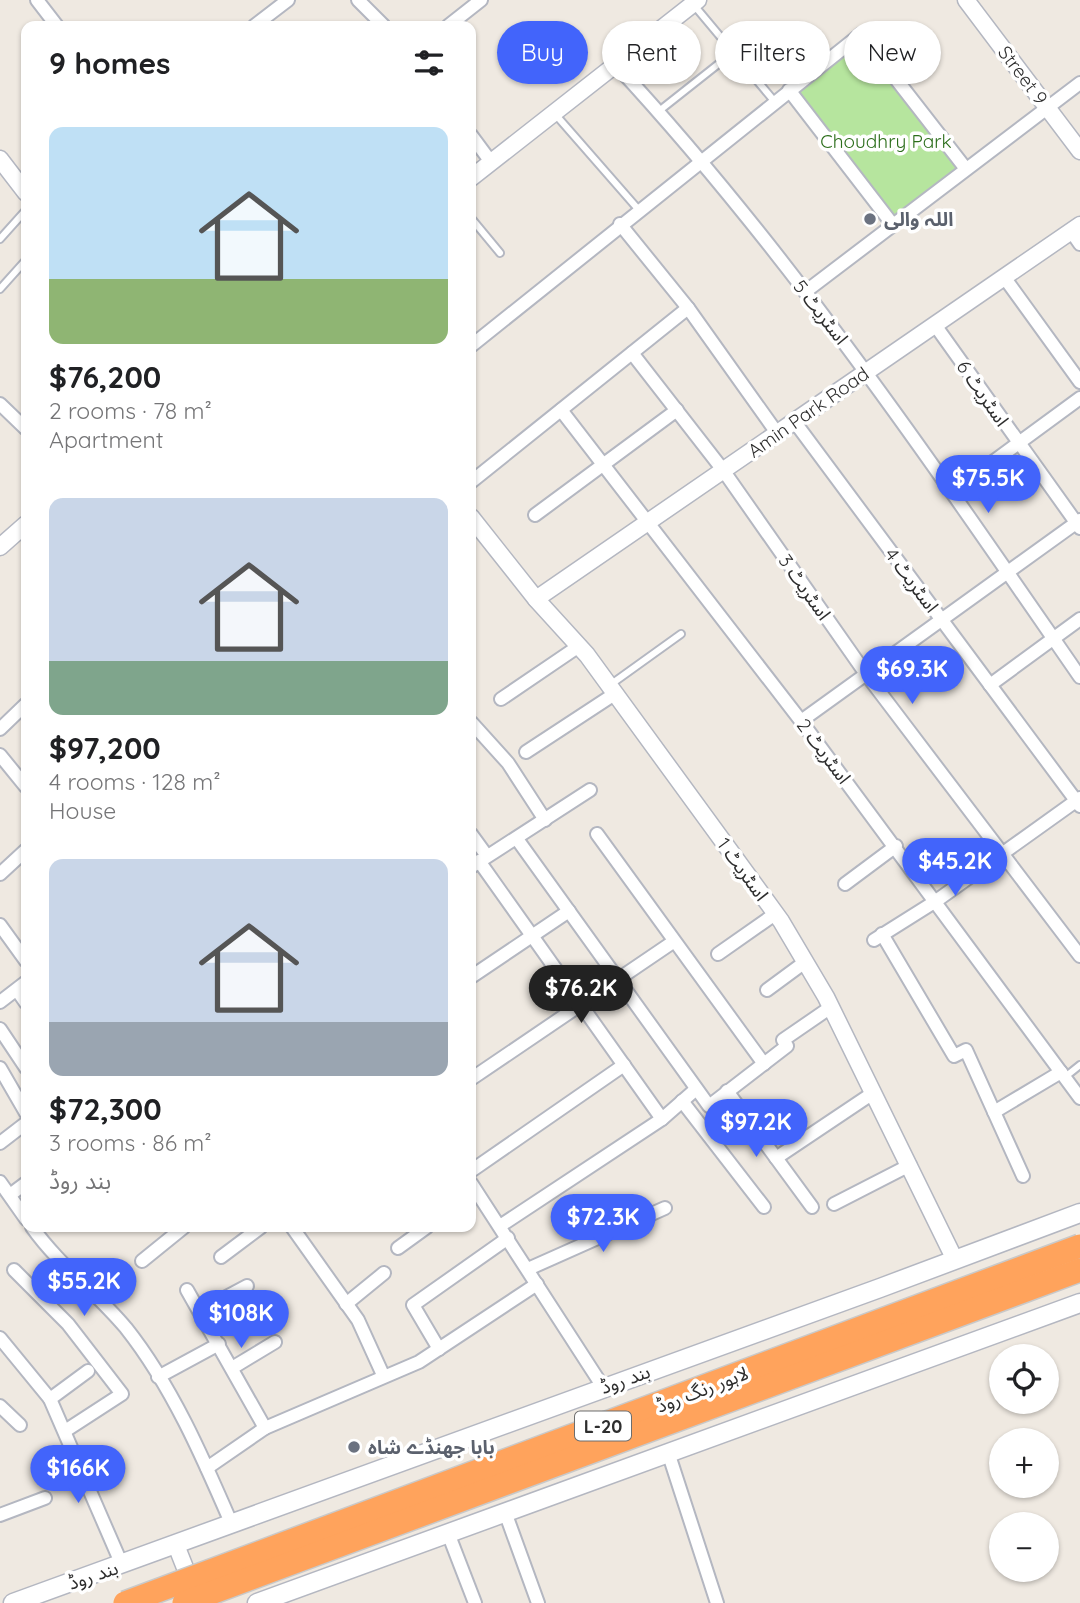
<!DOCTYPE html>
<html lang="en">
<head>
<meta charset="utf-8">
<style>
	:root { --surface:#fff; --page:#f2f2f2; --text:#202124; --muted:#757577; --accent:#4264fb }
	body { margin:0; font-family:Quicksand,"Noto Sans Arabic",sans-serif; background:var(--page); color:var(--text); height:100vh; display:flex; flex-direction:column; font-size:26px; white-space:nowrap }
	* { box-sizing:border-box; margin:0 }
	p { font-size:23px; color:var(--muted) }
	.icon { flex:none; width:38px; height:38px; fill:none; stroke:currentColor; stroke-width:2; stroke-linecap:round; stroke-linejoin:round }
	.map { position:relative; flex:1; overflow:hidden }
	.details { position:absolute; left:21px; top:21px; width:455px; height:1211px; display:flex; flex-direction:column; background:var(--surface); border-radius:14px; box-shadow:0 2px 5px #0004 }
	.details>* { flex:none }
	.hud { position:absolute; left:497px; top:21px; width:478px; height:63px; display:flex; gap:14px }
	.fabs { position:absolute; left:989px; top:1344px; display:grid; gap:14px }
	.fabs a { display:grid; place-items:center; width:70px; height:70px; border-radius:50%; background:var(--surface); box-shadow:0 2px 5px #0004; font-size:35px }
	.price { position:absolute; translate:-50% -60px; padding:0 16px; border-radius:24px; background:var(--accent); color:#fff; font-size:23px; line-height:46px; filter:drop-shadow(0 2px 4px #0008) }
	.price::after { content:''; position:absolute; left:50%; top:42px; width:21px; height:16px; margin-left:-10px; background:inherit; clip-path:polygon(0 0,100% 0,50% 100%) }
	.price.selected { background:#222; color:#fff }
	ul { padding:0; list-style:none }
	li { display:grid; align-content:center; gap:14px; height:371px; padding:0 28px }
	li span { display:grid; place-items:center; height:217px; border-radius:14px; color:#555 }
	li>.icon { margin-inline-start:auto }
	span .icon { width:126px; height:126px; fill:#fffc; stroke-width:1 }
	li b { font-size:30px }
	h2 { display:flex; justify-content:space-between; align-items:center; height:84px; padding:0 28px; font-size:30px }
	.chip { padding:0 24px; border-radius:32px; background:var(--surface); box-shadow:0 2px 5px #0004; font-size:24px; line-height:63px }
	.chip.selected { background:var(--accent); color:#fff }
	.map>svg:first-child { display:block }
</style>
</head>
<body>
<div class="map">
<svg width="1080" height="1603" viewBox="0 0 1080 1603">
	<rect width="100%" height="100%" fill="#efe9e1"/>
	<polygon fill="#b6e59e" points="861,34 966,169 893,225 789,90"/>
	<g fill="none" stroke-linecap="round" stroke-linejoin="round">
		<g stroke="#b4b7c1" stroke-width="10">
			<g id="service">
				<polyline points="693,4 775,102"/>
				<polyline points="659,111 745,43"/>
				<polyline points="555,114 638,209"/>
				<polyline points="471,218 500,253"/>
				<polyline points="0,239 26,210"/>
				<polyline points="0,289 26,260"/>
				<polyline points="610,685 681,634"/>
				<polyline points="1065,1077 1080,1065"/>
			</g>
		</g>
		<g stroke="#b4b7c1" stroke-width="16">
			<g id="minor">
				<polyline points="37,0 57,26"/>
				<polyline points="358,0 384,26"/>
				<polyline points="254,26 288,0"/>
				<polyline points="448,26 481,0"/>
				<path d="M615,64C790,253 934,466 1080,677"/>
				<polyline points="789,90 893,225"/>
				<polyline points="471,135 491,162"/>
				<polyline points="620,224 688,308 777,433"/>
				<polyline points="1071,231 1080,244"/>
				<polyline points="1004,277 1080,382"/>
				<polyline points="805,292 1080,83"/>
				<polyline points="935,325 1080,528"/>
				<polyline points="471,346 861,34 966,169"/>
				<polyline points="632,353 723,470 866,674 1080,956"/>
				<polyline points="0,404 26,429"/>
				<polyline points="561,410 801,721 1080,1098"/>
				<polyline points="794,421 1080,806"/>
				<polyline points="471,482 688,308"/>
				<polyline points="952,492 1080,398"/>
				<polyline points="535,515 677,410"/>
				<polyline points="990,685 1080,619"/>
				<polyline points="501,699 579,646"/>
				<polyline points="801,721 1080,520"/>
				<polyline points="471,722 508,763 545,820"/>
				<polyline points="0,729 26,704"/>
				<polyline points="526,752 616,693"/>
				<polyline points="0,755 26,787"/>
				<polyline points="471,834 487,856"/>
				<polyline points="597,834 764,1064"/>
				<polyline points="517,839 709,1106 787,1046 783,1040 831,1007"/>
				<polyline points="479,861 662,1119"/>
				<polyline points="471,867 590,790"/>
				<polyline points="0,874 26,850"/>
				<polyline points="845,884 896,846"/>
				<polyline points="0,925 26,961"/>
				<polyline points="882,934 954,1056 966,1050 1023,1176"/>
				<polyline points="874,940 936,901 1080,798"/>
				<polyline points="718,954 775,914"/>
				<polyline points="471,977 569,911"/>
				<polyline points="17,990 26,1003"/>
				<polyline points="767,990 805,962"/>
				<polyline points="0,1002 26,982"/>
				<polyline points="0,1029 26,1068"/>
				<polyline points="0,1068 26,1113"/>
				<polyline points="471,1079 673,942"/>
				<polyline points="727,1091 812,1207"/>
				<polyline points="682,1101 764,1207"/>
				<polyline points="994,1112 1061,1072"/>
				<polyline points="0,1143 26,1123"/>
				<polyline points="776,1158 873,1093"/>
				<polyline points="471,1171 624,1065"/>
				<polyline points="0,1182 26,1219"/>
				<polyline points="471,1183 603,1387"/>
				<polyline points="10,1195 26,1183"/>
				<polyline points="834,1204 910,1165"/>
				<polyline points="500,1226 662,1119 695,1090"/>
				<path d="M32,1227C59,1265 96,1292 126,1328C172,1386 203,1458 232,1525"/>
				<polyline points="292,1227 358,1320 383,1375"/>
				<polyline points="398,1248 427,1227"/>
				<polyline points="221,1257 261,1227"/>
				<polyline points="142,1261 184,1227"/>
				<polyline points="528,1269 665,1208"/>
				<polyline points="14,1270 68,1324 122,1394 65,1431"/>
				<polyline points="187,1290 265,1428"/>
				<polyline points="346,1304 384,1273"/>
				<polyline points="200,1311 247,1286"/>
				<polyline points="0,1338 50,1399"/>
				<polyline points="439,1349 413,1305 508,1238"/>
				<polyline points="232,1368 275,1342"/>
				<polyline points="88,1371 50,1399 122,1565"/>
				<polyline points="158,1377 219,1344"/>
				<polyline points="0,1406 20,1425"/>
				<polyline points="668,1452 717,1603"/>
				<polyline points="207,1468 265,1428 419,1362 537,1284"/>
				<polyline points="505,1512 538,1603"/>
				<polyline points="0,1515 45,1498"/>
				<polyline points="448,1533 475,1603"/>
			</g>
		</g>
		<g stroke="#b4b7c1" stroke-width="19">
			<g id="tertiary">
				<polyline points="966,0 1080,151"/>
				<polyline points="0,159 26,193"/>
				<polyline points="471,178 698,0"/>
				<polyline points="471,517 536,599 587,655 781,921 826,997 955,1260"/>
				<polyline points="0,547 26,524"/>
				<polyline points="536,599 1080,225"/>
				<polyline points="176,1545 193,1588"/>
			</g>
		</g>
		<g stroke="#b4b7c1" stroke-width="21">
			<g id="secondary">
				<polyline points="13,1603 880,1288 1080,1213"/>
				<polyline points="257,1603 1080,1303"/>
			</g>
		</g>
		<use href="#service" stroke="#fff" stroke-width="6"/>
		<use href="#minor" stroke="#fff" stroke-width="12"/>
		<use href="#tertiary" stroke="#fff" stroke-width="16"/>
		<use href="#secondary" stroke="#fff" stroke-width="18"/>
		<g stroke="#c9c9c9" stroke-width="26" stroke-linecap="butt">
			<g id="motorway-bridge">
				<polyline points="125,1603 1080,1246"/>
				<polyline points="184,1603 1080,1270"/>
			</g>
		</g>
		<use href="#motorway-bridge" stroke="#ffa35c" stroke-width="23"/>
	</g>
	<g fill="#6b7280" stroke="#fff" stroke-width="2.5">
		<circle cx="870" cy="219" r="7"/>
		<circle cx="354" cy="1447" r="7"/>
	</g>
	<g text-anchor="middle" dominant-baseline="central" stroke-width="7" stroke-linejoin="round" paint-order="stroke">
		<rect fill="#fff" stroke="#6d6d6d" stroke-width="2" x="575" y="1411.5" width="56" height="29" rx="5"/>
		<g font-size="18" font-weight="bold" fill="#2e2e2e">
			<text x="603" y="1426">L-20</text>
		</g>
		<g font-size="19" fill="#2e2e2e" stroke="#fff">
			<text transform="translate(1023 75) rotate(53)">Street 9</text>
			<text transform="translate(821 312) rotate(52)">اسٹریٹ 5</text>
			<text transform="translate(983 393) rotate(55)">اسٹریٹ 6</text>
			<text transform="translate(808 412) rotate(-35)">Amin Park Road</text>
			<text transform="translate(912 580) rotate(53)">اسٹریٹ 4</text>
			<text transform="translate(805 587) rotate(55)">اسٹریٹ 3</text>
			<text transform="translate(824 751) rotate(53)">اسٹریٹ 2</text>
			<text transform="translate(743 869) rotate(54)">اسٹریٹ 1</text>
			<text transform="translate(625 1379) rotate(-20)">بند روڈ</text>
			<text transform="translate(702 1389) rotate(-21)">لاہور رنگ روڈ</text>
			<text transform="translate(93 1575) rotate(-19)">بند روڈ</text>
		</g>
		<g font-size="19" fill="#2c6e1b" stroke="#fff">
			<text x="886" y="141">Choudhry Park</text>
		</g>
		<g font-size="19" font-weight="bold" fill="#5b616d" stroke="#fff" text-anchor="start">
			<text x="884" y="219">اللہ والی</text>
			<text x="368" y="1447">بابا جھنڈے شاہ</text>
		</g>
	</g>
</svg>
<div class="fabs">
<a><svg class="icon" aria-label="locate" viewBox="0 0 24 24"><circle cx="12" cy="12" r="6"/><path d="M12 2v4M12 18v4M2 12h4M18 12h4"/></svg></a>
<a>+</a>
<a>−</a>
</div>
<b class="price" style="left:988px;top:515px">$75.5K</b>
<b class="price" style="left:912px;top:706px">$69.3K</b>
<b class="price" style="left:955px;top:898px">$45.2K</b>
<b class="price selected" style="left:581px;top:1025px">$76.2K</b>
<b class="price" style="left:756px;top:1159px">$97.2K</b>
<b class="price" style="left:603px;top:1254px">$72.3K</b>
<b class="price" style="left:84px;top:1318px">$55.2K</b>
<b class="price" style="left:241px;top:1350px">$108K</b>
<b class="price" style="left:78px;top:1505px">$166K</b>
<div class="hud">
<a class="chip selected">Buy</a>
<a class="chip">Rent</a>
<a class="chip">Filters</a>
<a class="chip">New</a>
</div>
<section class="details">
<h2>9 homes<svg class="icon" aria-label="filters" viewBox="0 0 24 24"><path d="M4 7h16M4 17h16"/><circle cx="9" cy="7" r="2"/><circle cx="15" cy="17" r="2"/></svg></h2>
<ul>
<li><span style="background:linear-gradient(#bfe0f5 70%,#8fb573 0)"><svg class="icon" aria-label="home" viewBox="0 0 24 24"><path d="M3 11l9-7 9 7M6 9v11h12V9"/></svg></span><div><b>$76,200</b><p>2 rooms · 78 m²</p><p>Apartment</p></div></li>
<li><span style="background:linear-gradient(#c9d6e8 75%,#7fa58c 0)"><svg class="icon" aria-label="home" viewBox="0 0 24 24"><path d="M3 11l9-7 9 7M6 9v11h12V9"/></svg></span><div><b>$97,200</b><p>4 rooms · 128 m²</p><p>House</p></div></li>
<li><span style="background:linear-gradient(#c9d6e8 75%,#9aa5b1 0)"><svg class="icon" aria-label="home" viewBox="0 0 24 24"><path d="M3 11l9-7 9 7M6 9v11h12V9"/></svg></span><div><b>$72,300</b><p>3 rooms · 86 m²</p><p>بند روڈ</p></div></li>
</ul>
</section>
</div>
</body>
</html>
